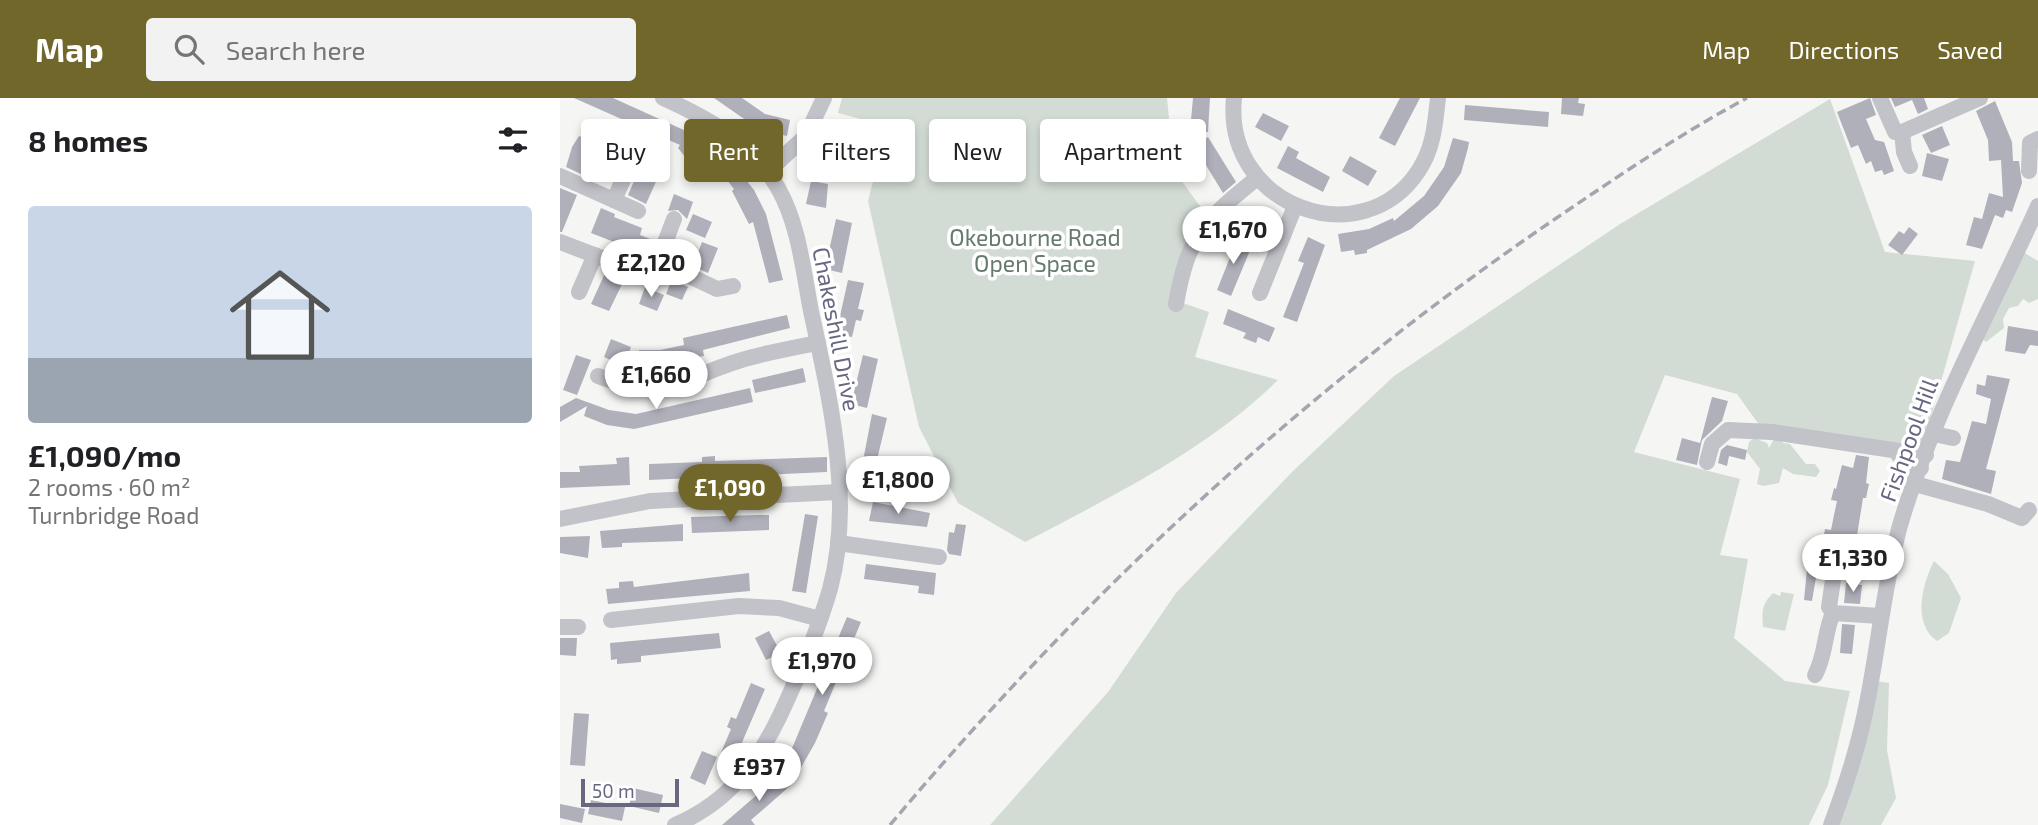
<!DOCTYPE html>
<html lang="en">
<head>
<meta charset="utf-8">
<style>
	:root { --surface:#fff; --page:#f2f2f2; --text:#202124; --muted:#757577; --line:#e0e0e0; --accent:#72672a }
	body { margin:0; font-family:"Exo 2",sans-serif; background:var(--page); color:var(--text); height:100vh; display:flex; flex-direction:column; font-size:26px; white-space:nowrap }
	* { box-sizing:border-box; margin:0 }
	p { font-size:23px; color:var(--muted) }
	.icon { flex:none; width:38px; height:38px; fill:none; stroke:currentColor; stroke-width:2; stroke-linecap:round; stroke-linejoin:round }
	.map { position:relative; flex:1; overflow:hidden }
	.details { display:flex; flex-direction:column; background:var(--surface); width:560px }
	.details>* { flex:none }
	.top-card { position:absolute; left:21px; top:21px; width:665px; height:63px; display:flex; gap:14px }
	.scale { position:absolute; left:21px; bottom:18px; width:98px; box-sizing:border-box; padding-left:7px; border:4px solid #686782; border-top:0; font-size:19px; line-height:24px; white-space:nowrap; color:#686782; -webkit-text-stroke:5px #fff; paint-order:stroke }
	.price { position:absolute; translate:-50% -60px; padding:0 16px; border-radius:24px; background:#fff; color:#222; font-size:23px; line-height:46px; filter:drop-shadow(0 2px 4px #0008) }
	.price::after { content:''; position:absolute; left:50%; top:42px; width:21px; height:16px; margin-left:-10px; background:inherit; clip-path:polygon(0 0,100% 0,50% 100%) }
	.price.current { background:var(--accent); color:#fff }
	ul { padding:0; list-style:none }
	li { display:grid; align-content:center; gap:14px; height:371px; padding:0 28px }
	li+li { border-top:2px solid var(--line) }
	li span { display:grid; place-items:center; height:217px; border-radius:7px; color:#555 }
	li>.icon { margin-inline-start:auto }
	span .icon { width:126px; height:126px; fill:#fffc; stroke-width:1 }
	li b { font-size:30px }
	h2 { display:flex; justify-content:space-between; align-items:center; height:84px; padding:0 28px; font-size:30px }
	.tag { padding:0 24px; border-radius:7px; background:var(--surface); box-shadow:0 4px 10px #0003; font-size:24px; line-height:63px }
	.tag.current { background:var(--accent); color:#fff }
	header { display:flex; align-items:center; gap:42px; box-sizing:border-box; height:98px; padding:0 35px; background:var(--accent); color:#fff }
	header strong { font-size:33px }
	nav { display:flex; gap:38px; margin-inline-start:auto; font-size:24px }
	.search { width:490px; height:63px; background:var(--page); display:flex; align-items:center; gap:18px; box-sizing:border-box; padding:0 24px; border-radius:7px; color:var(--muted); font-size:26px }
	main { display:flex; flex:1; min-height:0 }
	.map>svg:first-child { display:block }
</style>
</head>
<body>
<header>
<strong>Map</strong>
<div class="search"><svg class="icon" aria-label="search" viewBox="0 0 24 24"><circle cx="10" cy="10" r="6"/><path d="M15 15l6 6"/></svg>Search here</div>
<nav><a>Map</a><a>Directions</a><a>Saved</a></nav>
</header>
<main>
<section class="details">
<h2>8 homes<svg class="icon" aria-label="filters" viewBox="0 0 24 24"><path d="M4 7h16M4 17h16"/><circle cx="9" cy="7" r="2"/><circle cx="15" cy="17" r="2"/></svg></h2>
<ul>
<li><span style="background:linear-gradient(#c9d6e8 70%,#9aa5b1 0)"><svg class="icon" aria-label="home" viewBox="0 0 24 24"><path d="M3 11l9-7 9 7M6 9v11h12V9"/></svg></span><div><b>£1,090/mo</b><p>2 rooms · 60 m²</p><p>Turnbridge Road</p></div></li>
</ul>
</section>
<div class="map">
<svg width="1478" height="727" viewBox="0 0 1478 727">
	<rect width="100%" height="100%" fill="#f5f6f3"/>
	<g fill="#d3dbd5">
		<path d="M282,0H607L614,72L649,121L627,173L620,204L649,214L635,259L718,282C647,352 553,398 465,444L398,405L359,329L308,103L327,28L278,15Z"/>
		<polygon points="1270,1 1325,154 1415,163 1362,351 1200,328 1177,296 1105,277 1074,354 1180,381 1160,457 1188,461 1174,540 1225,583 1290,593 1268,687 1249,727 430,727 548,594 616,495 733,373 834,278 1060,126"/>
		<polygon points="1463,154 1478,163 1478,201 1469,205 1463,201 1458,208 1449,210 1443,221 1444,230 1426,244 1420,239"/>
		<polygon points="1194,340 1207,345 1209,350 1214,341 1221,340 1223,345 1230,346 1246,366 1255,366 1260,373 1256,379 1233,376 1223,370 1219,385 1203,388 1197,386 1200,371 1187,354 1189,344"/>
		<path d="M1374,463L1388,476L1401,500L1389,535L1377,543C1352,526 1362,486 1374,463Z"/>
		<path d="M1221,494L1234,496L1225,533L1203,529C1202,514 1201,507 1213,495L1220,498Z"/>
		<polygon points="1316,583 1329,585 1327,652 1336,700 1321,727 1278,727"/>
	</g>
	<g fill="#afb0ba">
		<polygon points="14,0 53,0 126,33 147,44 174,67 194,92 206,116 223,182 209,185 193,124 189,126 172,93 174,91 163,77 137,55 126,60 118,50 120,47"/>
		<polygon points="154,0 182,0 205,16 230,22 227,38 200,32"/>
		<polygon points="633,0 650,0 648,34 630,33"/>
		<polygon points="840,0 860,0 835,48 819,40"/>
		<polygon points="1002,0 1019,0 1018,5 1025,6 1023,18 1001,16"/>
		<polygon points="1310,0 1316,17 1306,21 1315,42 1324,44 1334,73 1324,77 1322,72 1315,74 1311,63 1306,66 1298,47 1291,50 1277,14"/>
		<polygon points="1331,0 1364,0 1368,11 1358,16 1352,2 1335,9"/>
		<polygon points="1435,3 1452,44 1453,63 1459,63 1462,85 1452,114 1446,112 1443,120 1435,117 1422,151 1406,147 1414,119 1422,121 1429,95 1443,99 1441,62 1429,63 1428,42 1416,13"/>
		<polygon points="905,7 989,14 988,29 904,22"/>
		<polygon points="703,15 729,28 721,43 695,29"/>
		<polygon points="277,22 298,28 289,69 283,67 280,80 264,76"/>
		<polygon points="1382,28 1390,47 1371,55 1362,37"/>
		<polygon points="38,34 48,39 44,48 36,45 23,77 6,69 12,49 19,38 34,43"/>
		<polygon points="648,39 676,84 663,95 641,59 637,62 630,50"/>
		<polygon points="893,40 909,44 908,50 901,75 878,108 851,131 807,152 807,155 795,157 794,152 781,154 778,136 809,131 833,120 834,123 864,98 884,69"/>
		<polygon points="728,48 739,54 736,60 770,79 763,94 717,70"/>
		<polygon points="1367,55 1389,61 1382,83 1362,78"/>
		<polygon points="790,58 817,73 808,88 782,73"/>
		<polygon points="84,60 103,68 86,106 68,97"/>
		<polygon points="251,83 268,86 266,110 246,106"/>
		<polygon points="0,90 17,97 2,134 0,134"/>
		<polygon points="114,96 133,104 127,121 118,112 108,113"/>
		<polygon points="41,110 55,116 54,119 82,130 80,137 93,142 84,165 68,159 72,151 31,135"/>
		<polygon points="133,116 152,124 145,140 126,132"/>
		<polygon points="694,117 708,123 698,147 684,141"/>
		<polygon points="276,121 292,125 282,175 265,171"/>
		<polygon points="1349,129 1358,136 1342,157 1328,147 1339,133 1344,136"/>
		<polygon points="748,139 765,147 737,224 723,219 744,165 738,163"/>
		<polygon points="670,141 691,150 671,198 657,192 671,157 664,153"/>
		<polygon points="142,144 158,150 148,175 133,168"/>
		<polygon points="46,173 65,180 49,213 31,206"/>
		<polygon points="112,181 128,189 122,202 106,196"/>
		<polygon points="288,182 304,185 298,211 304,212 301,223 296,222 292,239 276,236"/>
		<polygon points="85,189 104,197 97,213 79,206"/>
		<polygon points="668,211 715,230 709,244 698,239 696,245 683,240 686,235 663,226"/>
		<polygon points="227,217 230,230 143,252 144,258 81,267 79,252 100,252 124,247 123,240"/>
		<polygon points="1448,228 1478,233 1478,248 1470,247 1465,256 1445,253"/>
		<polygon points="51,241 71,249 64,268 44,259"/>
		<polygon points="16,257 31,262 17,297 3,292"/>
		<polygon points="303,257 318,261 307,310 291,306"/>
		<polygon points="243,270 246,284 195,295 192,282"/>
		<polygon points="1427,277 1450,281 1426,371 1436,373 1431,396 1382,381 1386,362 1400,364 1412,323 1426,326 1431,301 1416,296 1417,286 1425,288"/>
		<polygon points="190,290 193,304 74,331 47,327 24,318 27,308 0,324 0,309 16,300 49,312 76,316"/>
		<polygon points="1152,299 1168,303 1162,323 1142,342 1137,367 1116,362 1122,340 1140,345"/>
		<polygon points="312,316 327,320 309,395 297,394"/>
		<polygon points="1167,347 1187,352 1185,362 1169,358 1167,368 1158,365 1161,352"/>
		<polygon points="1296,357 1309,359 1306,385 1309,386 1306,400 1303,400 1291,475 1258,469 1265,431 1271,432 1274,417 1277,403 1271,402 1274,390 1276,391 1282,367 1293,370"/>
		<polygon points="155,358 155,363 267,359 267,374 89,382 89,366 142,364 142,359"/>
		<polygon points="69,359 70,387 0,390 0,374 20,374 19,368 57,366 56,360"/>
		<polygon points="313,404 370,415 367,429 309,423"/>
		<polygon points="245,416 258,418 246,495 232,493"/>
		<polygon points="197,417 209,417 209,432 132,435 131,419"/>
		<polygon points="123,426 123,443 62,445 62,449 42,450 40,433"/>
		<polygon points="396,426 406,427 401,458 389,456 387,452 389,434 394,435"/>
		<polygon points="30,438 28,460 0,455 0,439"/>
		<polygon points="1248,461 1259,462 1252,503 1244,502"/>
		<polygon points="306,466 376,475 374,497 358,495 359,488 304,481"/>
		<polygon points="189,475 190,493 48,506 46,491 59,490 59,484 73,483 74,489"/>
		<polygon points="1286,485 1302,487 1300,506 1284,505"/>
		<polygon points="287,519 301,524 264,613 268,615 255,645 239,673 225,667"/>
		<polygon points="1282,526 1295,527 1292,556 1280,555"/>
		<polygon points="209,533 221,555 206,562 195,540"/>
		<polygon points="159,535 161,550 81,558 81,564 57,566 57,561 51,562 50,545"/>
		<polygon points="0,540 17,540 16,558 0,557"/>
		<polygon points="191,585 205,591 174,663 160,657 171,631 167,629 171,619 176,621"/>
		<polygon points="14,615 29,616 25,668 10,667"/>
		<polygon points="142,653 157,659 145,687 130,680"/>
		<polygon points="221,676 231,687 191,722 195,727 162,727"/>
		<polygon points="73,690 103,697 99,715 69,708"/>
		<polygon points="31,702 65,709 62,723 28,716"/>
		<polygon points="0,706 25,711 22,725 0,720"/>
	</g>
	<g fill="none" stroke-linecap="round" stroke-linejoin="round">
		<g stroke="#c2c2c9" stroke-width="16">
			<path d="M103,0C150,21 191,44 218,90C239,127 243,172 251,213C270,302 294,401 270,491C259,529 244,565 228,600C203,657 174,702 115,727"/>
			<path d="M674,0C663,109 803,159 859,72C874,49 875,25 878,0"/>
			<polyline points="1320,0 1335,34 1342,34 1344,54 1350,68"/>
			<polyline points="1342,34 1420,0"/>
			<polyline points="1469,73 1470,45 1478,41"/>
			<polyline points="207,74 246,38 264,0"/>
			<polyline points="0,78 78,113"/>
			<polyline points="54,102 74,57"/>
			<polyline points="0,144 84,176 89,175 98,163 114,121"/>
			<polyline points="98,163 157,191 173,188"/>
			<polyline points="19,194 35,157"/>
			<polyline points="700,195 735,108"/>
			<path d="M616,206C628,137 644,123 697,80"/>
			<path d="M38,278C107,304 115,283 178,263C204,255 231,250 258,245"/>
			<polyline points="1374,336 1393,340"/>
			<polyline points="1336,353 1347,370 1361,370"/>
			<polyline points="1147,364 1152,346 1168,332 1212,334 1366,357"/>
			<polyline points="1355,386 1428,406 1462,420 1469,412"/>
			<polyline points="0,421 90,403 279,394"/>
			<polyline points="278,445 379,459"/>
			<polyline points="1273,482 1269,509 1273,515 1320,518"/>
			<polyline points="51,522 179,508 219,510 260,521"/>
			<polyline points="0,529 18,529"/>
			<path d="M1255,577C1266,557 1264,535 1273,515"/>
			<path d="M1271,727C1285,690 1297,653 1305,615C1318,554 1323,492 1339,431C1371,318 1430,215 1478,108"/>
		</g>
		<path stroke="#a5a5af" stroke-width="3.5" stroke-dasharray="10 5" stroke-linecap="butt" d="M330,727C524,496 745,291 995,121C1057,79 1120,36 1187,0"/>
	</g>
	<g text-anchor="middle" dominant-baseline="central" stroke-width="7" stroke-linejoin="round" paint-order="stroke">
		<g font-size="23" fill="#667a6e" stroke="#fff">
			<text x="475" y="139">Okebourne Road<tspan x="475" dy="26">Open Space</tspan></text>
		</g>
		<g font-size="23" fill="#686782" stroke="#fff">
			<text transform="translate(277 231) rotate(79)">Chakeshill Drive</text>
			<text transform="translate(1348 342) rotate(-70)">Fishpool Hill</text>
		</g>
	</g>
</svg>
<div class="scale">50 m</div>
<b class="price" style="left:673px;top:168px">£1,670</b>
<b class="price" style="left:91px;top:201px">£2,120</b>
<b class="price" style="left:96px;top:313px">£1,660</b>
<b class="price" style="left:338px;top:418px">£1,800</b>
<b class="price current" style="left:170px;top:426px">£1,090</b>
<b class="price" style="left:1293px;top:496px">£1,330</b>
<b class="price" style="left:262px;top:599px">£1,970</b>
<b class="price" style="left:199px;top:705px">£937</b>
<div class="top-card">
<a class="tag">Buy</a>
<a class="tag current">Rent</a>
<a class="tag">Filters</a>
<a class="tag">New</a>
<a class="tag">Apartment</a>
</div>
</div>
</main>
</body>
</html>
